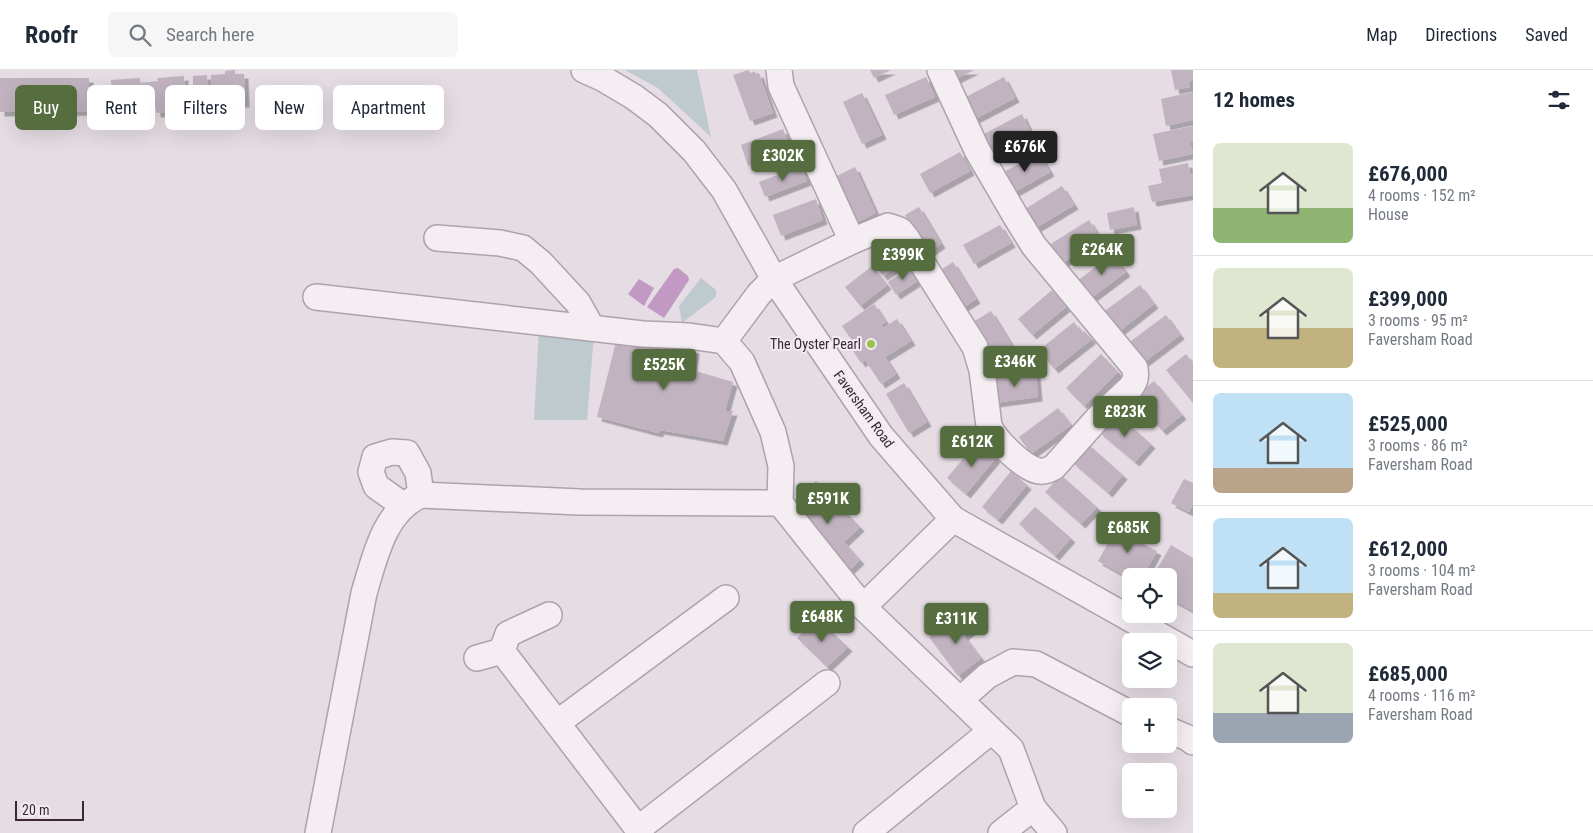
<!DOCTYPE html>
<html lang="en">
<head>
<meta charset="utf-8">
<style>
	:root { --surface:#fff; --page:#f6f6f7; --text:#1f2937; --muted:#747a83; --line:#e0e1e3; --accent:#566e3f }
	body { margin:0; font-family:"Roboto Condensed",sans-serif; background:var(--page); color:var(--text); height:100vh; display:flex; flex-direction:column; font-size:19px; white-space:nowrap }
	* { box-sizing:border-box; margin:0 }
	p { font-size:16px; color:var(--muted) }
	.icon { flex:none; width:28px; height:28px; fill:none; stroke:currentColor; stroke-width:2; stroke-linecap:round; stroke-linejoin:round }
	.map { position:relative; flex:1; overflow:hidden }
	.side { display:flex; flex-direction:column; background:var(--surface); width:400px }
	.side>* { flex:none }
	.banner { position:absolute; left:15px; top:15px; width:475px; height:45px; display:flex; gap:10px }
	.tools { position:absolute; left:1122px; top:498px; display:grid; gap:10px }
	.tools a { display:grid; place-items:center; width:55px; height:55px; border-radius:8px; background:var(--surface); box-shadow:0 5px 20px #0002; font-size:25px }
	.scale { position:absolute; left:15px; bottom:12px; width:69px; box-sizing:border-box; padding-left:5px; border:2px solid #3a2738; border-top:0; font-size:14px; line-height:18px; white-space:nowrap; color:#3a2738; -webkit-text-stroke:4px #f3ebf2; paint-order:stroke }
	.price { position:absolute; translate:-50% -42px; padding:0 11px; border-radius:5px; background:var(--accent); color:#fff; font-size:16px; line-height:32px; filter:drop-shadow(0 1px 2px #0008) }
	.price::after { content:''; position:absolute; left:50%; top:30px; width:15px; height:11px; margin-left:-8px; background:inherit; clip-path:polygon(0 0,100% 0,50% 100%) }
	.price.selected { background:#222; color:#fff }
	ul { padding:0; list-style:none }
	li { display:flex; align-items:center; gap:15px; height:125px; padding:0 20px }
	li+li { border-top:1px solid var(--line) }
	li span { display:grid; place-items:center; flex:none; width:140px; height:100px; border-radius:8px; color:#555 }
	li>.icon { margin-inline-start:auto }
	span .icon { width:60px; height:60px; fill:#fffc; stroke-width:1 }
	li b { font-size:21px }
	h2 { display:flex; justify-content:space-between; align-items:center; height:60px; padding:0 20px; font-size:21px }
	.tag { padding:0 18px; border-radius:8px; background:var(--surface); box-shadow:0 5px 20px #0002; font-size:18px; line-height:45px }
	.tag.selected { background:var(--accent); color:#fff }
	header { display:flex; align-items:center; gap:30px; box-sizing:border-box; height:70px; padding:0 25px; background:var(--surface); border-bottom:1px solid var(--line) }
	header strong { font-size:24px }
	nav { display:flex; gap:28px; margin-inline-start:auto; font-size:18px }
	.search { width:350px; height:45px; background:var(--page); display:flex; align-items:center; gap:12px; box-sizing:border-box; padding:0 18px; border-radius:8px; color:var(--muted); font-size:19px }
	main { display:flex; flex:1; min-height:0 }
	.map>svg:first-child { display:block }
</style>
</head>
<body>
<header>
<strong>Roofr</strong>
<div class="search"><svg class="icon" aria-label="search" viewBox="0 0 24 24"><circle cx="10" cy="10" r="6"/><path d="M15 15l6 6"/></svg>Search here</div>
<nav><a>Map</a><a>Directions</a><a>Saved</a></nav>
</header>
<main>
<div class="map">
<svg width="1193" height="763" viewBox="0 0 1193 763">
	<defs>
		<filter id="shadow"><feDropShadow dx="4.5" dy="4.5" stdDeviation="0" flood-color="#0004"/></filter>
	</defs>
	<rect width="100%" height="100%" fill="#e5dce4"/>
	<g fill="#becace">
		<polygon points="625,0 697,0 711,67 658,18"/>
		<polygon points="701,208 716,220 716,227 682,253 679,236"/>
		<polygon points="539,259 594,264 587,350 534,350"/>
	</g>
	<g fill="#c299c3">
		<polygon points="678,198 688,206 689,210 664,248 647,237 674,199"/>
		<polygon points="639,209 654,218 644,236 628,224"/>
	</g>
	<g fill="#c1b4c0" filter="url(#shadow)">
		<polygon points="235,0 235,4 244,4 245,33 224,34 224,37 211,37 211,5 225,4 225,1"/>
		<polygon points="748,0 751,3 755,1 756,4 759,3 773,43 750,51 733,5"/>
		<polygon points="870,0 891,0 874,8"/>
		<polygon points="951,0 974,0 956,9"/>
		<polygon points="1171,0 1193,0 1193,10 1189,11 1190,17 1175,20"/>
		<polygon points="207,5 208,25 193,25 193,6"/>
		<polygon points="184,6 185,26 191,26 192,40 156,43 155,32 141,33 142,42 115,43 114,35 112,35 111,10 140,8 140,13 158,11 157,8"/>
		<polygon points="926,7 935,27 894,45 885,25"/>
		<polygon points="1004,7 1015,28 973,50 962,29"/>
		<polygon points="0,8 89,8 89,41 57,42 57,50 34,50 33,41 0,42"/>
		<polygon points="1193,22 1193,50 1166,56 1161,29"/>
		<polygon points="862,23 882,65 862,74 843,32"/>
		<polygon points="1022,44 1032,65 990,87 980,66"/>
		<polygon points="1193,56 1193,71 1190,72 1193,84 1159,91 1153,64"/>
		<polygon points="783,59 791,80 748,96 741,75"/>
		<polygon points="960,82 970,101 930,123 920,104"/>
		<polygon points="1039,83 1050,102 1011,124 1000,104"/>
		<polygon points="1188,93 1190,104 1193,103 1193,125 1152,132 1148,116 1162,113 1159,99"/>
		<polygon points="801,96 807,111 765,127 759,112"/>
		<polygon points="855,97 876,143 855,153 833,108"/>
		<polygon points="1062,116 1074,135 1034,159 1022,141"/>
		<polygon points="816,129 823,150 781,166 773,145"/>
		<polygon points="919,137 941,174 928,183 905,145"/>
		<polygon points="1134,137 1137,155 1110,160 1107,143"/>
		<polygon points="1089,150 1101,169 1061,194 1049,175"/>
		<polygon points="1000,155 1011,173 974,194 963,175"/>
		<polygon points="895,177 905,192 883,206 873,193"/>
		<polygon points="1113,184 1126,202 1090,229 1077,211"/>
		<polygon points="953,192 976,229 962,238 939,201"/>
		<polygon points="872,196 887,215 860,236 845,217"/>
		<polygon points="910,197 919,210 896,225 888,212"/>
		<polygon points="1140,215 1154,234 1117,263 1102,243"/>
		<polygon points="1052,220 1066,237 1032,265 1018,249"/>
		<polygon points="874,234 886,252 881,255 883,258 897,249 911,271 885,287 896,304 881,314 865,290 861,293 849,275 853,272 842,256"/>
		<polygon points="991,241 1014,279 993,292 970,254"/>
		<polygon points="1166,245 1180,265 1143,293 1131,278 1134,276 1131,271"/>
		<polygon points="1074,252 1082,263 1084,261 1092,269 1054,299 1039,280"/>
		<polygon points="632,266 695,279 692,300 733,312 725,341 733,341 723,371 660,360 658,363 597,347 616,272"/>
		<polygon points="1101,284 1118,302 1084,336 1066,318"/>
		<polygon points="1186,284 1193,293 1193,333 1166,300"/>
		<polygon points="1036,303 1038,327 995,333 992,309"/>
		<polygon points="1154,311 1182,345 1162,361 1134,327"/>
		<polygon points="904,313 927,352 909,363 886,324"/>
		<polygon points="1058,338 1071,355 1031,384 1019,367"/>
		<polygon points="1116,343 1151,374 1135,392 1099,362"/>
		<polygon points="977,372 996,388 966,424 947,408"/>
		<polygon points="1088,374 1123,405 1108,423 1072,392"/>
		<polygon points="1011,401 1027,415 998,450 982,437"/>
		<polygon points="1061,405 1097,437 1081,454 1045,422"/>
		<polygon points="1184,409 1193,413 1193,434 1189,442 1171,433"/>
		<polygon points="816,411 860,457 844,472 860,490 844,505 791,433"/>
		<polygon points="1035,437 1071,468 1055,486 1019,454"/>
		<polygon points="1131,455 1141,460 1136,470 1157,481 1143,506 1131,506 1131,509 1098,491 1116,459 1126,464"/>
		<polygon points="1171,475 1193,488 1193,541 1169,528 1169,506 1153,506"/>
		<polygon points="964,545 974,558 964,566 981,588 958,606 929,567 951,550 954,553"/>
		<polygon points="817,548 848,577 827,597 797,568"/>
	</g>
	<g fill="none" stroke-linecap="round" stroke-linejoin="round">
		<g stroke="#aea2ad" stroke-width="28">
			<g id="minor">
				<polyline points="584,0 602,8 634,27 658,45 694,81 724,120 774,209 881,366 953,449 1193,584"/>
				<polyline points="779,0 781,16 852,171"/>
				<polyline points="437,168 500,173 523,178 541,193 578,233 592,258"/>
				<polyline points="316,227 643,264 689,266 724,271 742,292 773,362 781,396 780,433 863,537 1011,679 1033,738 1054,763"/>
				<path d="M724,271L759,224L774,209L852,171L888,156L900,160L907,169L975,277L982,300L989,356C995,370 1023,398 1039,401C1045,402 1049,400 1054,397L1097,349L1131,317C1136,310 1136,306 1135,298L1034,176L1016,147L977,80L940,0"/>
				<polyline points="404,436 376,416 371,402 375,387 392,382 407,383 418,403 421,425"/>
				<polyline points="863,537 953,449"/>
				<polyline points="549,545 508,564 502,581 641,763"/>
				<polyline points="477,588 502,581"/>
				<polyline points="960,630 987,606 1013,592 1036,594 1131,644"/>
				<polyline points="557,653 726,528"/>
				<polyline points="1169,660 1188,668 1193,672"/>
				<polyline points="638,759 827,613"/>
				<path d="M318,763L364,523C375,487 384,441 421,425L580,432L780,433"/>
				<polyline points="866,763 991,661"/>
				<polyline points="1001,763 1033,738"/>
			</g>
		</g>
		<use href="#minor" stroke="#f4eef3" stroke-width="25"/>
	</g>
	<circle fill="#9ac249" stroke="#f3ebf2" stroke-width="2" cx="871" cy="274" r="5"/>
	<g text-anchor="middle" dominant-baseline="central" stroke-width="4" stroke-linejoin="round" paint-order="stroke">
		<g font-size="14" fill="#3a2738" stroke="#f3ebf2" text-anchor="end">
			<text x="861" y="274">The Oyster Pearl</text>
		</g>
		<g font-size="14" fill="#3a2738" stroke="#f3ebf2">
			<text transform="translate(864 339) rotate(54)">Faversham Road</text>
		</g>
	</g>
</svg>
<div class="tools">
<a><svg class="icon" aria-label="locate" viewBox="0 0 24 24"><circle cx="12" cy="12" r="6"/><path d="M12 2v4M12 18v4M2 12h4M18 12h4"/></svg></a>
<a><svg class="icon" aria-label="layers" viewBox="0 0 24 24"><path d="M12 4l9 5-9 5-9-5zM3 14l9 5 9-5"/></svg></a>
<a>+</a>
<a>−</a>
</div>
<div class="scale">20 m</div>
<b class="price selected" style="left:1025px;top:103px">£676K</b>
<b class="price" style="left:783px;top:112px">£302K</b>
<b class="price" style="left:1102px;top:206px">£264K</b>
<b class="price" style="left:903px;top:211px">£399K</b>
<b class="price" style="left:1015px;top:318px">£346K</b>
<b class="price" style="left:664px;top:321px">£525K</b>
<b class="price" style="left:1125px;top:368px">£823K</b>
<b class="price" style="left:972px;top:398px">£612K</b>
<b class="price" style="left:828px;top:455px">£591K</b>
<b class="price" style="left:1128px;top:484px">£685K</b>
<b class="price" style="left:822px;top:573px">£648K</b>
<b class="price" style="left:956px;top:575px">£311K</b>
<div class="banner">
<a class="tag selected">Buy</a>
<a class="tag">Rent</a>
<a class="tag">Filters</a>
<a class="tag">New</a>
<a class="tag">Apartment</a>
</div>
</div>
<section class="side">
<h2>12 homes<svg class="icon" aria-label="filters" viewBox="0 0 24 24"><path d="M4 7h16M4 17h16"/><circle cx="9" cy="7" r="2"/><circle cx="15" cy="17" r="2"/></svg></h2>
<ul>
<li><span style="background:linear-gradient(#dfe7d0 65%,#8fb573 0)"><svg class="icon" aria-label="home" viewBox="0 0 24 24"><path d="M3 11l9-7 9 7M6 9v11h12V9"/></svg></span><div><b>£676,000</b><p>4 rooms · 152 m²</p><p>House</p></div></li>
<li><span style="background:linear-gradient(#dfe7d0 60%,#c2b280 0)"><svg class="icon" aria-label="home" viewBox="0 0 24 24"><path d="M3 11l9-7 9 7M6 9v11h12V9"/></svg></span><div><b>£399,000</b><p>3 rooms · 95 m²</p><p>Faversham Road</p></div></li>
<li><span style="background:linear-gradient(#bfe0f5 75%,#b9a48a 0)"><svg class="icon" aria-label="home" viewBox="0 0 24 24"><path d="M3 11l9-7 9 7M6 9v11h12V9"/></svg></span><div><b>£525,000</b><p>3 rooms · 86 m²</p><p>Faversham Road</p></div></li>
<li><span style="background:linear-gradient(#bfe0f5 75%,#c2b280 0)"><svg class="icon" aria-label="home" viewBox="0 0 24 24"><path d="M3 11l9-7 9 7M6 9v11h12V9"/></svg></span><div><b>£612,000</b><p>3 rooms · 104 m²</p><p>Faversham Road</p></div></li>
<li><span style="background:linear-gradient(#dfe7d0 70%,#9aa5b1 0)"><svg class="icon" aria-label="home" viewBox="0 0 24 24"><path d="M3 11l9-7 9 7M6 9v11h12V9"/></svg></span><div><b>£685,000</b><p>4 rooms · 116 m²</p><p>Faversham Road</p></div></li>
</ul>
</section>
</main>
</body>
</html>
